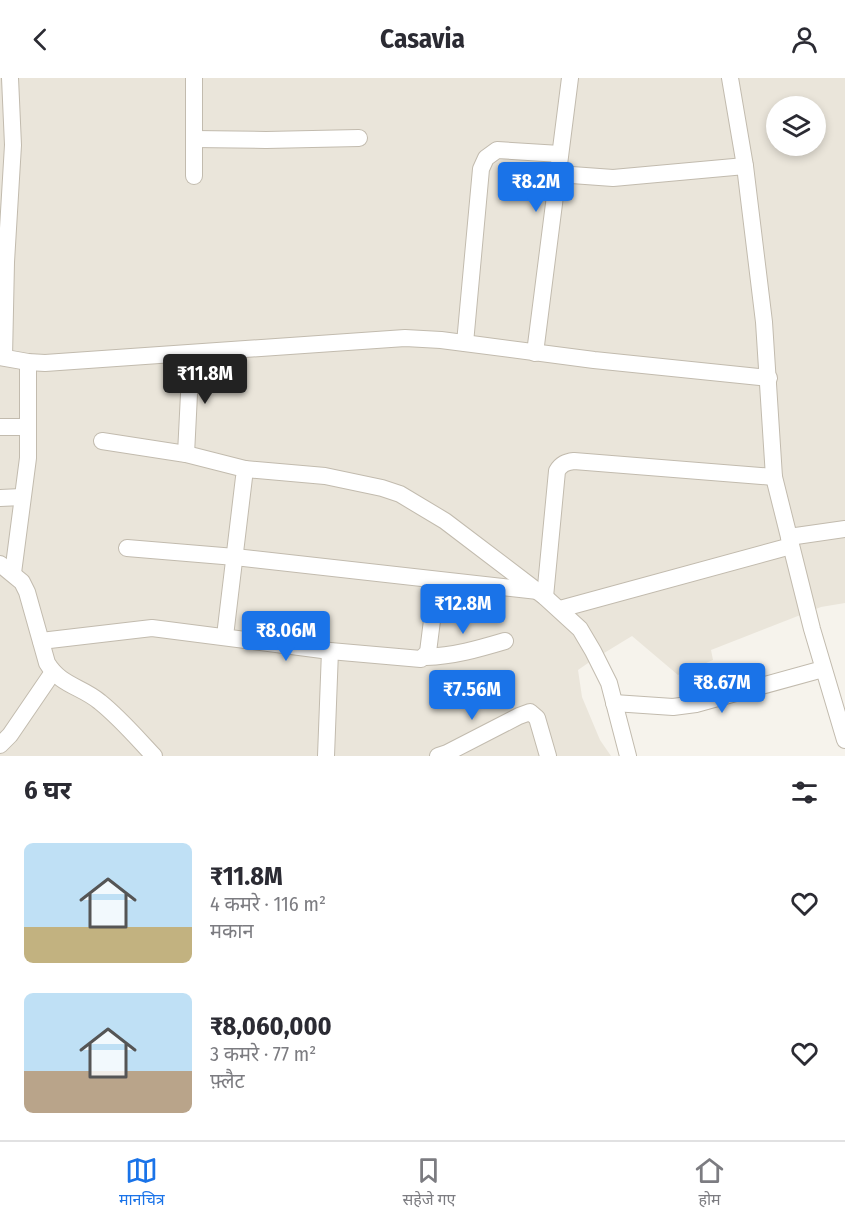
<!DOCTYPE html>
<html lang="hi">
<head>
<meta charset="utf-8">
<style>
	:root { --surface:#fff; --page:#f2f2f3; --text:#2b2b33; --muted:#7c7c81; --line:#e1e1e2; --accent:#1a73e8 }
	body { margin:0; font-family:"Fira Sans Condensed","Noto Sans Devanagari",sans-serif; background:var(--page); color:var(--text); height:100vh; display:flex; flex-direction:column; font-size:22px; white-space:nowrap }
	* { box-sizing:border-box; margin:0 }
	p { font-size:20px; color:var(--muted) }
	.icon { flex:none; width:33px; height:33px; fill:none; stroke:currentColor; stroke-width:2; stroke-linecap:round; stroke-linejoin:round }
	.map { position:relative; height:678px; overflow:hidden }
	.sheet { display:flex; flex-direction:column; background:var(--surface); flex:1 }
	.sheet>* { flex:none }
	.tools { position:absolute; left:766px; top:18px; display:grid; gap:12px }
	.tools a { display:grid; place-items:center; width:60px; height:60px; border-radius:50%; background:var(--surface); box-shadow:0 3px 9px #0003; font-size:30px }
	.price { position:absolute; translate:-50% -51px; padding:0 14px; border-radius:6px; background:var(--accent); color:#fff; font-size:20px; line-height:39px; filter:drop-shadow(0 2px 3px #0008) }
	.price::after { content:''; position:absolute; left:50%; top:36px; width:18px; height:14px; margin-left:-9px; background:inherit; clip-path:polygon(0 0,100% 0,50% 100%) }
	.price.selected { background:#222; color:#fff }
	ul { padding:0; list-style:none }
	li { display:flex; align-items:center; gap:18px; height:150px; padding:0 24px }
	li span { display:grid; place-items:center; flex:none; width:168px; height:120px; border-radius:9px; color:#555 }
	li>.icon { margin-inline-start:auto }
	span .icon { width:72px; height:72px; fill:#fffc; stroke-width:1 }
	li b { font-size:26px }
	h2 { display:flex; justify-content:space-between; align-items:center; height:72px; padding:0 24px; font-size:26px }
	header { display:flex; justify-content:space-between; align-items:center; height:78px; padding:0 24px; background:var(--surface); font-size:27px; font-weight:700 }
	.tabs { display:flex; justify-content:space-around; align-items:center; height:84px; border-top:2px solid var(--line); background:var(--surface); font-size:16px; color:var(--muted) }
	.tabs a { display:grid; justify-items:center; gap:3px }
	.tabs .selected { color:var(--accent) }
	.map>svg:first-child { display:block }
</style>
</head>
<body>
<header><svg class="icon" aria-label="back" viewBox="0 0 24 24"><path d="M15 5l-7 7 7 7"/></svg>Casavia<svg class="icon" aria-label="person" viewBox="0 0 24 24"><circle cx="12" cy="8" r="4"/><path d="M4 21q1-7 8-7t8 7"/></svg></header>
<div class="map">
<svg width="845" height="678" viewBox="0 0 845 678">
	<rect width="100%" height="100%" fill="#f6f3ec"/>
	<path fill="#eae5da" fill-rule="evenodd" d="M0,0H845V525L821,529L711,572L713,582L678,597L632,558L591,583L578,592L582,619L600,662L611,678H0ZM777,28H816V68H777Z"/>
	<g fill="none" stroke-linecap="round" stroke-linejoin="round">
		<g stroke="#c2bbae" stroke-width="18">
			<g id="minor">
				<polyline points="730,0 745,88 764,244 774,399 789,459 845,451"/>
				<polyline points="194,61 266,62 359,60"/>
				<polyline points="558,96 613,100 745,88"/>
				<polyline points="194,98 194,0"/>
				<polyline points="465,265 481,91 486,80 497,72 560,76"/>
				<polyline points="535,275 570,0"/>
				<polyline points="0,279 28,284 45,285 405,260 441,262 594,282 769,300"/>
				<polyline points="4,279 6,184 13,67 10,0"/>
				<polyline points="0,349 28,349"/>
				<polyline points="102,363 186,376 245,391 225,558"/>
				<polyline points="186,376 191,276"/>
				<polyline points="245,391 325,398 382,410 400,416 445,443 545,519 580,551 593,573 609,605 628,678"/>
				<polyline points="0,420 22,419"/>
				<polyline points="789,459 812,551 845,662"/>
				<polyline points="127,470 235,479 538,513"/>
				<path d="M0,486L22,504L27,514L47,585C61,608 81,608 100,624C120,640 137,660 154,678"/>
				<polyline points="13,495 28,380 28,284"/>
				<path d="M545,519L557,393C561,386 566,384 574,383L774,399"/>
				<polyline points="560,531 791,468"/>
				<polyline points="41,563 152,550 330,573 421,581 428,574 437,503"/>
				<path d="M426,579C454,578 478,571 505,563"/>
				<polyline points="614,625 673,629 696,626 823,591"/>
				<polyline points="0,667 10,657 53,594"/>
				<polyline points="326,678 330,573"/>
				<polyline points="438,678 447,675 519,638 530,634 537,640 548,678"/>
			</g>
		</g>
		<use href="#minor" stroke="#fff" stroke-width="16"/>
	</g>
</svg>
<div class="tools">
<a><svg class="icon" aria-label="layers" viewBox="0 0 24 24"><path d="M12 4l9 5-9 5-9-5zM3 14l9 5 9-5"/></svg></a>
</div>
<b class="price" style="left:536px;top:135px">₹8.2M</b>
<b class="price selected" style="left:205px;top:327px">₹11.8M</b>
<b class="price" style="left:463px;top:557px">₹12.8M</b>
<b class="price" style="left:286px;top:584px">₹8.06M</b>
<b class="price" style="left:722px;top:636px">₹8.67M</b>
<b class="price" style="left:472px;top:643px">₹7.56M</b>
</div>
<section class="sheet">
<h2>6 घर<svg class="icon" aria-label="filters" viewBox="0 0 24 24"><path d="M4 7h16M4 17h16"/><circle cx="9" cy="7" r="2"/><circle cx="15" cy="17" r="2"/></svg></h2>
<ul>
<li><span style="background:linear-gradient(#bfe0f5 70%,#c2b280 0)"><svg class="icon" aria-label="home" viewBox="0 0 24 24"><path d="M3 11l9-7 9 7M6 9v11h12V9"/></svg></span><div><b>₹11.8M</b><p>4 कमरे · 116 m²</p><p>मकान</p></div><svg class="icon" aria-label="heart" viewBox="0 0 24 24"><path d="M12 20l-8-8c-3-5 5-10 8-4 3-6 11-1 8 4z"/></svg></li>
<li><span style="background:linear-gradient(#bfe0f5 65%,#b9a48a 0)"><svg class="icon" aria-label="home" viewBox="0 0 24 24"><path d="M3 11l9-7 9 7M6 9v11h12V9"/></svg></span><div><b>₹8,060,000</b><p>3 कमरे · 77 m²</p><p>फ़्लैट</p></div><svg class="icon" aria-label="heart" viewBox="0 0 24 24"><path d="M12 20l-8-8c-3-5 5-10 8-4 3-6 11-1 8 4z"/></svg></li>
</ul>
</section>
<nav class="tabs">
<a class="selected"><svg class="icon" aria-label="map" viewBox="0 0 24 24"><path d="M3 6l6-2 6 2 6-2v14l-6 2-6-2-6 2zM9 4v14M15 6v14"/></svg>मानचित्र</a>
<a><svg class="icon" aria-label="saved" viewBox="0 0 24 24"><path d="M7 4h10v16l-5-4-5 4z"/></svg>सहेजे गए</a>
<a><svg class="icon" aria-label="home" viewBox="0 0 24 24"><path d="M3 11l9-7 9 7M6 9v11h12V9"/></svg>होम</a>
</nav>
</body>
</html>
